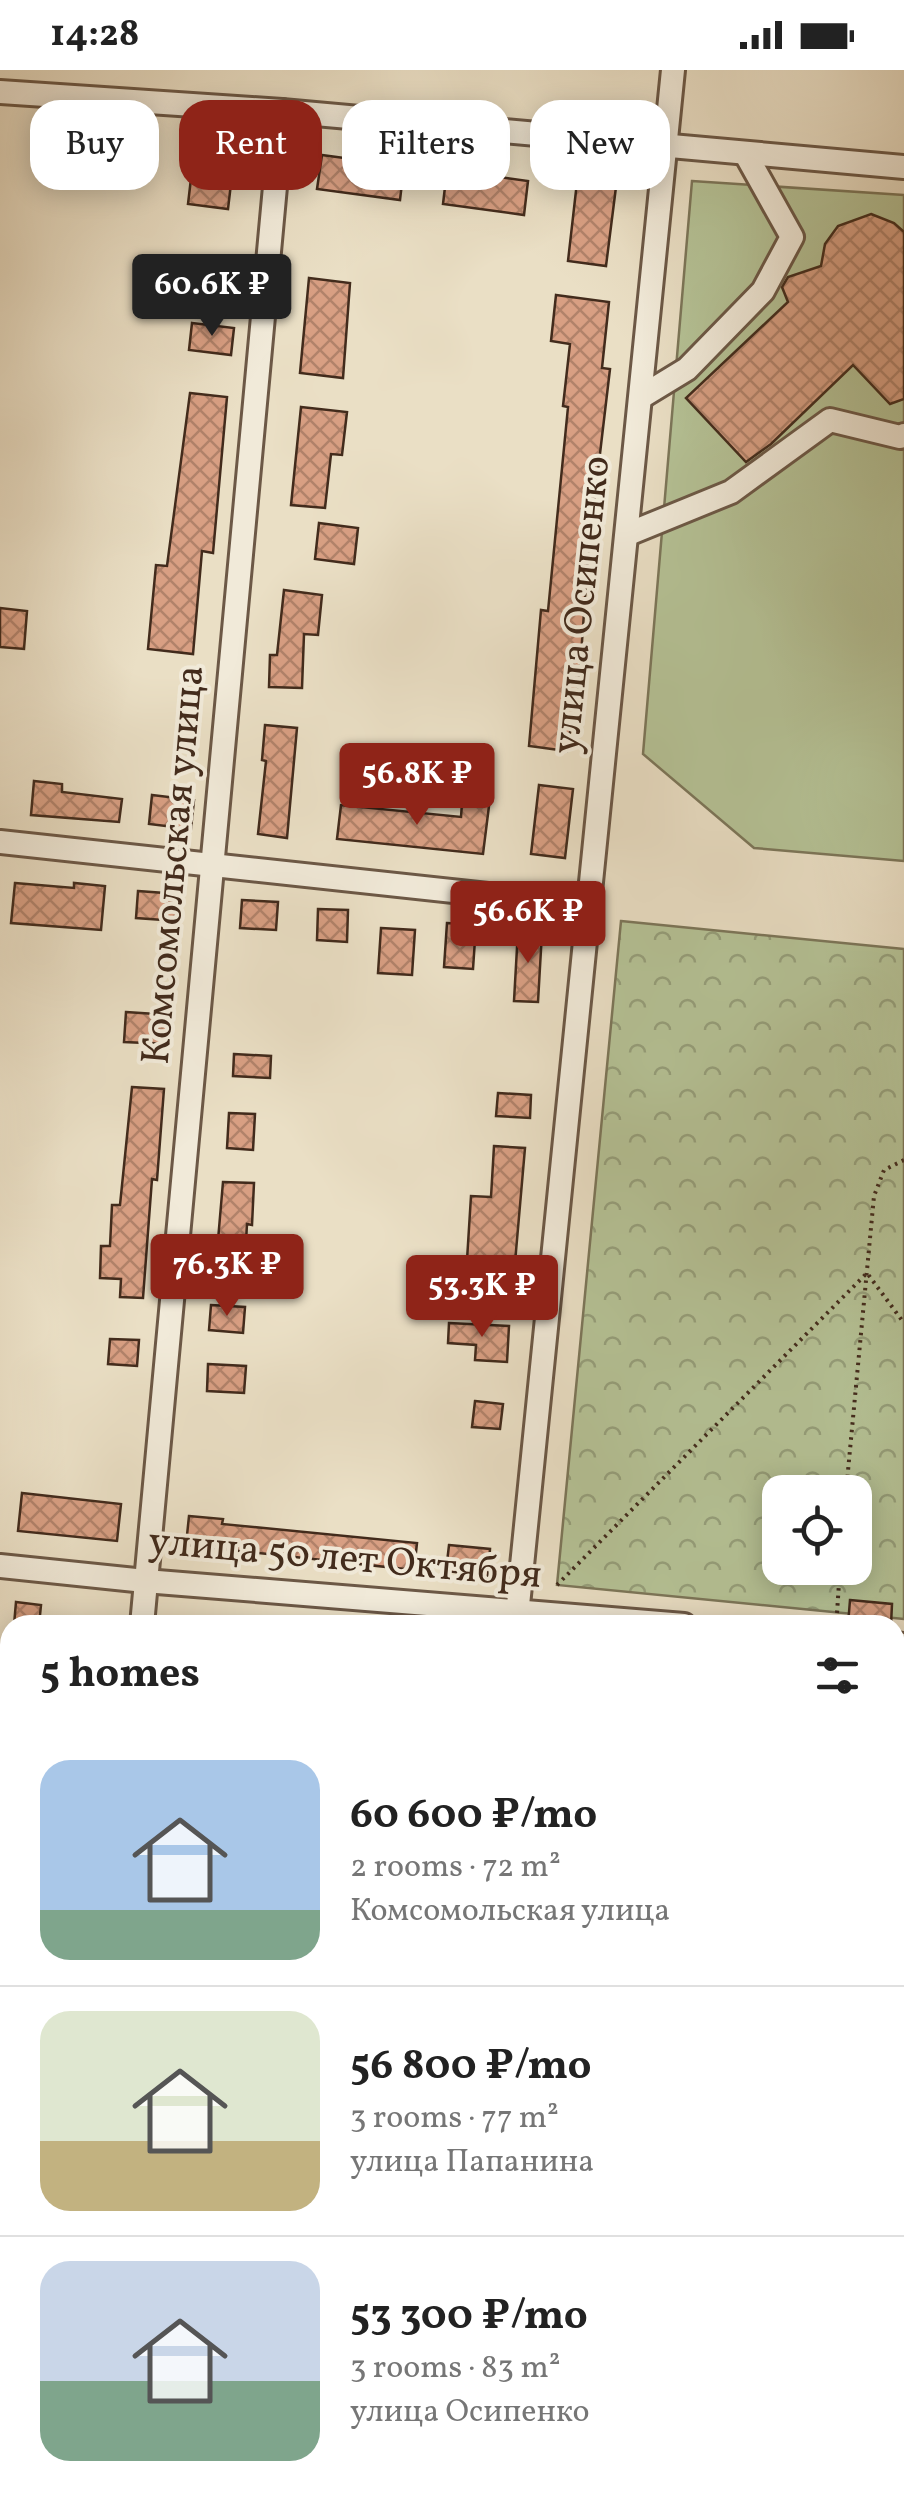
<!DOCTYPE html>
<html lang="en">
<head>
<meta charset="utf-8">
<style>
	:root { --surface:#fff; --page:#f6f6f6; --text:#222; --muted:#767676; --line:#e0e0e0; --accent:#8f2418 }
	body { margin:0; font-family:Vollkorn,serif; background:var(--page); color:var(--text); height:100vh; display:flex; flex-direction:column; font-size:38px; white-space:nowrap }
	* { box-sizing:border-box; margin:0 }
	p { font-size:32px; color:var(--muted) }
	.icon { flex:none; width:55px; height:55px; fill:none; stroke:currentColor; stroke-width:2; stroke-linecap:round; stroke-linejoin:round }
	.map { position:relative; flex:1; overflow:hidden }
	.panel { position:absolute; left:0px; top:1545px; width:905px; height:890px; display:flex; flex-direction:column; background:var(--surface); border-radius:30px 30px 0 0; box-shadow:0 5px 25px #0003 }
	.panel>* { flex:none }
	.top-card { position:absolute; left:30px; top:30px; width:845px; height:90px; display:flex; gap:20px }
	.tools { position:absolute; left:762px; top:1405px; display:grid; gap:20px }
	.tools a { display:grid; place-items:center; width:110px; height:110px; border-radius:20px; background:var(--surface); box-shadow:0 5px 25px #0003; font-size:50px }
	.price { position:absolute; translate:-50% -85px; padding:0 22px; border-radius:10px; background:var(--accent); color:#fff; font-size:32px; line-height:65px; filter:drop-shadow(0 2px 5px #0008) }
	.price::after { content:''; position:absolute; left:50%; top:60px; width:30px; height:22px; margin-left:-15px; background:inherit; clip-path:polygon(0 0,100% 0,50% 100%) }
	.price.current { background:#222; color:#fff }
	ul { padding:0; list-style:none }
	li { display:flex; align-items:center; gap:30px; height:250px; padding:0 40px }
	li+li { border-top:2px solid var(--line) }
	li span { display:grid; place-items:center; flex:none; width:280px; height:200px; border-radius:30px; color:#555 }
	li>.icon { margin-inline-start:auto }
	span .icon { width:120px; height:120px; fill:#fffc; stroke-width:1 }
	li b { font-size:42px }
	h2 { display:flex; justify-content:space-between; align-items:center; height:120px; padding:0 40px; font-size:42px }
	.chip { padding:0 35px; border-radius:30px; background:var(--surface); box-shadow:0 5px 25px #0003; font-size:35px; line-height:90px }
	.chip.current { background:var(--accent); color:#fff }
	.status { display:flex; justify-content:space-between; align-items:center; height:70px; padding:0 50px; background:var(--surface); direction:ltr }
	.status svg { height:28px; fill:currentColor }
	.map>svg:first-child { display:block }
</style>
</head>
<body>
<div class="status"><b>14:28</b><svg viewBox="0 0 49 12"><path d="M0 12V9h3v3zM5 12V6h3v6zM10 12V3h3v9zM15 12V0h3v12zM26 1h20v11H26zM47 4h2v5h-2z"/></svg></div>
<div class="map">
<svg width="904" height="2435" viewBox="0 0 904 2435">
	<defs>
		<pattern id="forest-crowns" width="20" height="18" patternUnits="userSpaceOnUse" patternTransform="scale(2.5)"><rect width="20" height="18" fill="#b5c296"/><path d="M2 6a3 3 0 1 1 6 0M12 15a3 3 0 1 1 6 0" fill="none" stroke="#959e7a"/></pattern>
		<pattern id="building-cross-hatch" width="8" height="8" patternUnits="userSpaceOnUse" patternTransform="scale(2.5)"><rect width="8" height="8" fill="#d89f83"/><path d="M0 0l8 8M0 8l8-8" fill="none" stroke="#b1826a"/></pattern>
	</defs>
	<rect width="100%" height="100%" fill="#eadfc5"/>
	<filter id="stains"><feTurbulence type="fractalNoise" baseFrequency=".002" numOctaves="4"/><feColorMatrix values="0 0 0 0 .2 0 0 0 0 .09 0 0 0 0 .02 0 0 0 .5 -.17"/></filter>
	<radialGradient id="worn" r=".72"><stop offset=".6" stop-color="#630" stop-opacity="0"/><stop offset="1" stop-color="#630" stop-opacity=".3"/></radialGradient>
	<polygon fill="#b5c296" stroke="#7c7659" stroke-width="2.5" points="692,111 904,125 904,791 754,778 643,684"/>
	<path fill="url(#forest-crowns)" stroke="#7c7659" stroke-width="2.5" fill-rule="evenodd" d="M621,851L904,879V1549L557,1515ZM780,1422H855V1498H780Z"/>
	<g fill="url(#building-cross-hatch)" stroke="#422b1c" stroke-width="2.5">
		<polygon points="194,83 234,88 228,139 188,134"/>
		<polygon points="322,85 404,96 400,130 317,119"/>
		<polygon points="447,100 528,111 524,145 443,134"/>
		<polygon points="577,112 616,117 606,196 568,191"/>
		<polygon points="871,144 894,153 904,162 904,329 890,334 853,295 771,374 746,392 686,328 788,232 782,217 788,207 821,196 825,174 838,156"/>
		<polygon points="202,194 240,198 237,229 198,225"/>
		<polygon points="309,208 350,213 343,308 300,303"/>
		<polygon points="556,225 609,232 602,298 610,299 588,485 580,600 567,681 529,676 541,540 548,541 568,337 563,336 570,274 551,271"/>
		<polygon points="192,253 234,258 231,285 189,280"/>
		<polygon points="190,323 227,327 213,483 202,481 193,584 148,579 156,495 167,496"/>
		<polygon points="301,337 347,342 342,385 331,384 325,438 291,435"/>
		<polygon points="319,453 358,458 354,494 315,489"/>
		<polygon points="284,520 322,525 318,565 304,564 302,618 269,617 270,585 277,585"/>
		<polygon points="0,538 27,541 24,579 0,577"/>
		<polygon points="265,655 297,658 287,768 258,764 266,691 262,690"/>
		<polygon points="34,711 62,714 62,722 122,729 119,752 31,745"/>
		<polygon points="539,715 573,719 565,788 531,784"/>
		<polygon points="152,725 194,730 191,759 149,754"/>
		<polygon points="462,733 489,736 483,784 337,769 341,735 461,747"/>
		<polygon points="15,813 74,818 74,813 105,816 101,860 11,853"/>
		<polygon points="138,821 178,824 177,851 136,848"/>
		<polygon points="242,830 278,832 276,860 240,858"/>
		<polygon points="318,839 348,840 347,872 317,870"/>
		<polygon points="447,853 476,855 473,899 444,897"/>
		<polygon points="381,858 415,860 412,905 378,903"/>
		<polygon points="518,860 542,862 538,932 514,931"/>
		<polygon points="126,942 170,945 168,974 124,972"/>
		<polygon points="234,984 271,986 270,1008 233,1006"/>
		<polygon points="132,1017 164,1019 157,1110 152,1109 143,1228 120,1227 121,1209 100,1208 101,1176 110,1176 112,1135 120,1135"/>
		<polygon points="498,1023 531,1025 530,1048 496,1046"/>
		<polygon points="229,1043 255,1044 253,1080 227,1078"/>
		<polygon points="494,1076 525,1078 512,1227 453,1224 455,1190 467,1190 471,1126 491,1127"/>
		<polygon points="223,1112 254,1113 252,1155 247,1154 244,1207 215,1205"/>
		<polygon points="211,1235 245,1237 243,1263 209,1260"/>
		<polygon points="449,1253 509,1256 507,1292 475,1290 476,1275 448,1273"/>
		<polygon points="110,1269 139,1270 137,1296 108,1294"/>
		<polygon points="208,1294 246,1296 244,1323 207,1321"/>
		<polygon points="475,1331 503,1334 500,1359 472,1357"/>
		<polygon points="22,1423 121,1434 117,1471 18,1461"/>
		<polygon points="189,1446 223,1449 222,1454 417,1473 414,1500 186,1475"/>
		<polygon points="449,1475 490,1479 488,1506 446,1501"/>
		<polygon points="850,1530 892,1534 891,1555 848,1555"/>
		<polygon points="16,1532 41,1535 39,1555 14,1555"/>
	</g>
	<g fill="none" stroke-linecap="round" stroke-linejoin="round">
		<g stroke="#6c5846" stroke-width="28">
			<g id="minor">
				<polyline points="0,22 282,41 904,97"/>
				<polyline points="641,327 687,299 763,221 792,167 745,83"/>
				<polyline points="628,464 731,422 830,350 900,367 904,365"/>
				<polyline points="0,772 591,836"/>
				<polyline points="0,1496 145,1511 684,1555"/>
				<polyline points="142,1555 282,41"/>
				<polyline points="516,1555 673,0"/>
				<polyline points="895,1574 904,1575"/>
				<polyline points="895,2149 904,2149"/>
				<polyline points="64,2435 65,2425"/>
				<polyline points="438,2435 439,2425"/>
			</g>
		</g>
		<g stroke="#422b1c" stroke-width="4" stroke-dasharray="2.5 5" stroke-linecap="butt">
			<polyline points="846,1422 874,1126 884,1100 904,1090"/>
			<polyline points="557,1515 867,1203 904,1253"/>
			<polyline points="837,1543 840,1498"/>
		</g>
		<use href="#minor" stroke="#f1ead9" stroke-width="22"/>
	</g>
	<g text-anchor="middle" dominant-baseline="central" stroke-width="8" stroke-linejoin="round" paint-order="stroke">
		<g font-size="40" fill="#422b1c" stroke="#f1ead9">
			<text transform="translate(583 535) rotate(-84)">улица Осипенко</text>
			<text transform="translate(175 795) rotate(-85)">Комсомольская улица</text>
			<text transform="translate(345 1490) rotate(5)">улица 50 лет Октября</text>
		</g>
	</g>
	<rect width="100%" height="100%" filter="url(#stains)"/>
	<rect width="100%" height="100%" fill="url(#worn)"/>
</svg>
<div class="tools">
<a><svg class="icon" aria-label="locate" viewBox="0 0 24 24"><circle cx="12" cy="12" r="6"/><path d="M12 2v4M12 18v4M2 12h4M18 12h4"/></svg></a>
</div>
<b class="price current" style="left:212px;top:269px">60.6K ₽</b>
<b class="price" style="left:417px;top:758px">56.8K ₽</b>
<b class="price" style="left:528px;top:896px">56.6K ₽</b>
<b class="price" style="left:227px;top:1249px">76.3K ₽</b>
<b class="price" style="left:482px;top:1270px">53.3K ₽</b>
<div class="top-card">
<a class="chip">Buy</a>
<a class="chip current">Rent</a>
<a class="chip">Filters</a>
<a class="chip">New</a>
</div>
<section class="panel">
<h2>5 homes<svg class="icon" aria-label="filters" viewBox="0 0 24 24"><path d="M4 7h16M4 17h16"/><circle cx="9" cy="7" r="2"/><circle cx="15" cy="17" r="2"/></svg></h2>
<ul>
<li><span style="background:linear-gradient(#a9c7e8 75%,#7fa58c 0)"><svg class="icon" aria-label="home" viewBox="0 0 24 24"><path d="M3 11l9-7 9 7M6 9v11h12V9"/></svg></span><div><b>60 600 ₽/mo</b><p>2 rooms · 72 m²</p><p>Комсомольская улица</p></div></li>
<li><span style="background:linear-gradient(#dfe7d0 65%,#c2b280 0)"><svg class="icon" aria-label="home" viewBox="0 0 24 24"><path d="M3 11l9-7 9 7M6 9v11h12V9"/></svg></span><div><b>56 800 ₽/mo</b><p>3 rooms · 77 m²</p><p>улица Папанина</p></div></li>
<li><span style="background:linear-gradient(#c9d6e8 60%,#7fa58c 0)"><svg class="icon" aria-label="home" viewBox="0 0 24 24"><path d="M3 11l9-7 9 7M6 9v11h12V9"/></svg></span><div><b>53 300 ₽/mo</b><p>3 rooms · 83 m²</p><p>улица Осипенко</p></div></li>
</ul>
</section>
</div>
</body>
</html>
